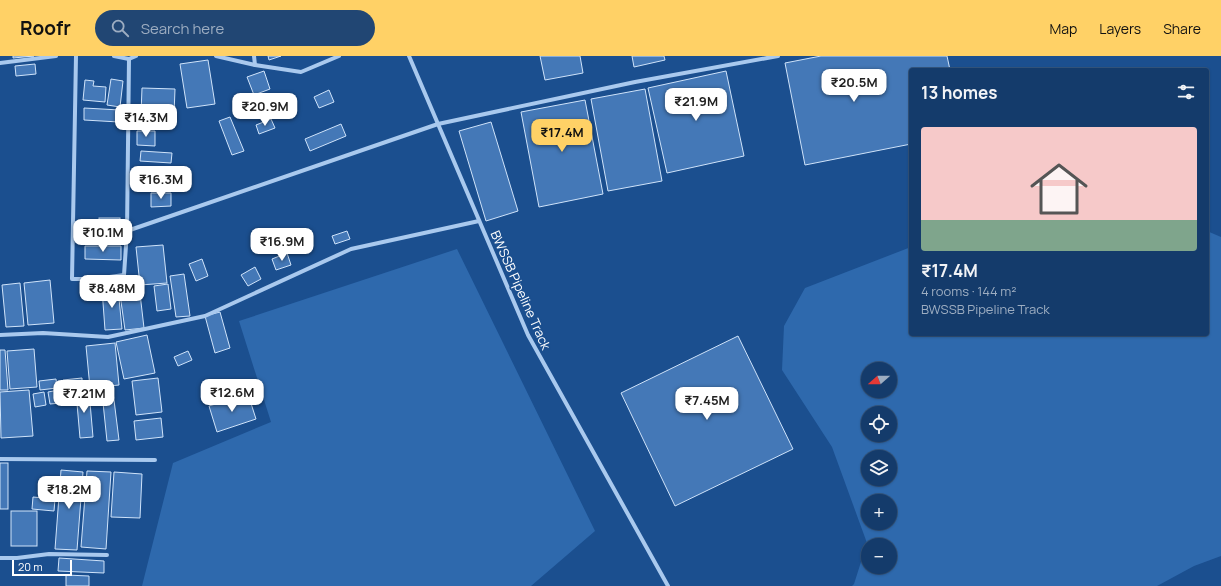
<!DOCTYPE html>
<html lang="en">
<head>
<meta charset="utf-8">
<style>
	:root { --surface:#143b6b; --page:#214673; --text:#f1f3f6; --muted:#9dadc1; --line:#33557e; --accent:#ffd166 }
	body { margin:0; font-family:Manrope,sans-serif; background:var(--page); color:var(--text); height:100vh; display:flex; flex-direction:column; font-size:15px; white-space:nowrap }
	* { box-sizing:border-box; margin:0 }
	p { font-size:13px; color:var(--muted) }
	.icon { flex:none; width:22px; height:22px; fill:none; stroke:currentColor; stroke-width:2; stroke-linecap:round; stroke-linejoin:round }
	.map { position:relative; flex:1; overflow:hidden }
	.panel { position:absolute; left:909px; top:12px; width:300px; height:268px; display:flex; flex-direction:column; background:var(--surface); border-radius:4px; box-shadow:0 1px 3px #0004,0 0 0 1px var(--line) }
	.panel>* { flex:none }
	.needle { width:26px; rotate:249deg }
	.controls { position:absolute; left:861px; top:306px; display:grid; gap:8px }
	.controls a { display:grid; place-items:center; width:36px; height:36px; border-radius:50%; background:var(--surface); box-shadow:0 1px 3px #0004,0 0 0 1px var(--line); font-size:20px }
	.scale { position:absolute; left:12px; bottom:10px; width:60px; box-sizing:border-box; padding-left:4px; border:2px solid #fff; border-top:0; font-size:11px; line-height:14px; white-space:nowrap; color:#fff; -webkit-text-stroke:3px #1b4f8f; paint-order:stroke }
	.price { position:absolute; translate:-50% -34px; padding:0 9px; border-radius:8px; background:#fff; color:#222; font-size:13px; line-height:26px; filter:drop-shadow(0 1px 2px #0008) }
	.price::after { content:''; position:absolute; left:50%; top:24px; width:12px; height:9px; margin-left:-6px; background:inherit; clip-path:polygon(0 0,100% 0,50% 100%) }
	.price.selected { background:var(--accent); color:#111 }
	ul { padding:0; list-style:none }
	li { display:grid; align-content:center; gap:8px; height:212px; padding:0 12px }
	li span { display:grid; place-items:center; height:124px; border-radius:4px; color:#555 }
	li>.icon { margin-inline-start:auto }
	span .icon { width:72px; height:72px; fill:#fffc; stroke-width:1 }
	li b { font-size:17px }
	h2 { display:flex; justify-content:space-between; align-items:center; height:48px; padding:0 12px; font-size:17px }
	header { display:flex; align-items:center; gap:24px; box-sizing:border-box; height:56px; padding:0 20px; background:var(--accent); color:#111 }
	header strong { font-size:19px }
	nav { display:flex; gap:22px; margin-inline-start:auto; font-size:14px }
	.search { width:280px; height:36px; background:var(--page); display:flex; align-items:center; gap:10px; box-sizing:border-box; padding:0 14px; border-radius:22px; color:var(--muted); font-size:15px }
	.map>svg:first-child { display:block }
</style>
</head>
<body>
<header>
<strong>Roofr</strong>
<div class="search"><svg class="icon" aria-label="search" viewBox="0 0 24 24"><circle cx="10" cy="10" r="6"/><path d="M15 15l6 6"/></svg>Search here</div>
<nav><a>Map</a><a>Layers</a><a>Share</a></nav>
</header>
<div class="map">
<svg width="1221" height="530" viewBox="0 0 1221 530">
	<rect width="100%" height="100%" fill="#1b4f8f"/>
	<g fill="#2e69ad" fill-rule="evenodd">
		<path d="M1207,175L1221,181V500L1194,510L1157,530H852L854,528L867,487L832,391L782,314L784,270L805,232L911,191V278H1207ZM868,313H890V335H868ZM868,357H890V379H868ZM868,401H890V423H868ZM868,445H890V467H868ZM868,489H890V511H868Z"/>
		<polygon points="457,193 595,475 531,530 142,530 173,407 271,366 239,265"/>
	</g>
	<g fill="#4478b7" stroke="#cfe3fa">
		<polygon points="13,0 34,0 13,2"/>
		<polygon points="268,0 281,0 269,4"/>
		<polygon points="540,0 580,0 583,17 545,24"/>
		<polygon points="632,0 664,0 665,4 634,11"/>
		<polygon points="821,0 947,0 950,14 911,14 911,88 805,109 785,7"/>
		<polygon points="208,4 215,48 187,52 180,8"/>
		<polygon points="35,8 36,18 16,20 15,10"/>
		<polygon points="264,15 270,33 254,39 247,21"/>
		<polygon points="726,15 744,100 667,117 648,32"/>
		<polygon points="111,23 123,25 120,51 107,49"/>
		<polygon points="85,24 94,25 93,30 106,31 105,46 83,44"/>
		<polygon points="142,32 175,33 174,59 141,58"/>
		<polygon points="645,33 662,125 608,135 591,43"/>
		<polygon points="329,34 334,46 319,52 314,41"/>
		<polygon points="585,44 603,138 539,151 521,56"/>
		<polygon points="84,52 120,54 119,66 84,64"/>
		<polygon points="230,61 244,95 232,99 219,65"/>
		<polygon points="271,63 275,72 259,78 256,69"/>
		<polygon points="491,66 518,155 486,165 459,75"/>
		<polygon points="341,68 346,80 310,95 305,83"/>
		<polygon points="137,75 155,75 155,90 137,89"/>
		<polygon points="141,95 172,97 171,107 140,105"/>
		<polygon points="138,111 170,111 170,120 138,121"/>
		<polygon points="151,126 172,127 172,135 150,133"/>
		<polygon points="151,137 171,137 171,150 151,151"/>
		<rect x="99" y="162" width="21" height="23"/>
		<polygon points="347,175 350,183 335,188 332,180"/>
		<polygon points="163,189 167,227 140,229 136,191"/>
		<polygon points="85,190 121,190 121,204 85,203"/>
		<polygon points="287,197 291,209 276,214 272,203"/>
		<polygon points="202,203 208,220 196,225 189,208"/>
		<polygon points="255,211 261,223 248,230 241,219"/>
		<polygon points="184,218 190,260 176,261 170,220"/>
		<polygon points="50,224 54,267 28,269 24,227"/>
		<polygon points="20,227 24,270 6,271 2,229"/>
		<polygon points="168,228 171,253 157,255 154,230"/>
		<polygon points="139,229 144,272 125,274 119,231"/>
		<polygon points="118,232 122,273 105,274 102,233"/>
		<polygon points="220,256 230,292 215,297 205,260"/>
		<polygon points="147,279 155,317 124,323 116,286"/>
		<polygon points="738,280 793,393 675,450 621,337"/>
		<polygon points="115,287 119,329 90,332 86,290"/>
		<polygon points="34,293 37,331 10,333 7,295"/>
		<polygon points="0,294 5,294 8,334 0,334"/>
		<polygon points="188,295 192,304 178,310 174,301"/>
		<polygon points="82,322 82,331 64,332 63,324"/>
		<polygon points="158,322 162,356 136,359 132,325"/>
		<polygon points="56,323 57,332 40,334 39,325"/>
		<polygon points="29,334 33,380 1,382 0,336"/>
		<polygon points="59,334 61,347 50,348 48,336"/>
		<polygon points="89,335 93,381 80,382 76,336"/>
		<polygon points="44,336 46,349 35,351 33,338"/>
		<polygon points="113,336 119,384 107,385 102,337"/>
		<polygon points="248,338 256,363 217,376 209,350"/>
		<polygon points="161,362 163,381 136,384 134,365"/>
		<rect x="0" y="407" width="8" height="46"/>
		<polygon points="61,414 83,416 77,494 55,493"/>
		<polygon points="87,415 111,416 106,493 81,491"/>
		<polygon points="114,416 142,418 140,462 111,461"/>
		<polygon points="33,441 55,443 54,455 32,453"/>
		<rect x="11" y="455" width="26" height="35"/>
		<polygon points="59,502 104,505 104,517 58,515"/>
		<polygon points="66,519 89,520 89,530 66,530"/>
	</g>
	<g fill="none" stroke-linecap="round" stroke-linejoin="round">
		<g stroke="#a9c9ee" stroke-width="4">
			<polyline points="76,0 72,223 95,223 124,219 127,175 129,3"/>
			<polyline points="114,0 129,3 136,0"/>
			<polyline points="216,0 255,9 301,16 339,0"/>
			<polyline points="254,0 255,9"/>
			<polyline points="409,0 528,279 668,530"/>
			<polyline points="0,7 56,0"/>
			<polyline points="127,175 438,68 635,26 778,0"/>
			<polyline points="0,279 43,277 108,281 205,260 351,193 479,165"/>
			<polyline points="0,403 155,404"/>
			<polyline points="0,502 17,502 49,498 107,499"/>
		</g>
	</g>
	<g text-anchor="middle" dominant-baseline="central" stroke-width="3.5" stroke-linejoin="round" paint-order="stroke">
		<g font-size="13" fill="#fff" stroke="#1b4f8f">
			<text transform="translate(521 234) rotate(66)">BWSSB Pipeline Track</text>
		</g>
	</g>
</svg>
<div class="controls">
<a><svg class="needle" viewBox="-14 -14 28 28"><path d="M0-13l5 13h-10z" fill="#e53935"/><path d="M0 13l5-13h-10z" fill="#9dadc1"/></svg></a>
<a><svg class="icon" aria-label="locate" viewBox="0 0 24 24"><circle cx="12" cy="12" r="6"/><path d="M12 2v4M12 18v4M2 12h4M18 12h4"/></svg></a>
<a><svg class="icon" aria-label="layers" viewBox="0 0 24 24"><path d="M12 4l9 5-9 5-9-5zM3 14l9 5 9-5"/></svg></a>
<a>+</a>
<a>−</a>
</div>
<div class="scale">20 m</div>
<b class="price" style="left:854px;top:47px">₹20.5M</b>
<b class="price" style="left:696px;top:66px">₹21.9M</b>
<b class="price" style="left:265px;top:71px">₹20.9M</b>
<b class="price" style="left:146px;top:82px">₹14.3M</b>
<b class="price selected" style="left:562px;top:97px">₹17.4M</b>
<b class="price" style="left:161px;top:144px">₹16.3M</b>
<b class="price" style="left:103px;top:197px">₹10.1M</b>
<b class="price" style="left:282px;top:206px">₹16.9M</b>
<b class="price" style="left:112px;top:253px">₹8.48M</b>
<b class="price" style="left:232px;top:357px">₹12.6M</b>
<b class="price" style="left:84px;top:358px">₹7.21M</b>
<b class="price" style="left:707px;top:365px">₹7.45M</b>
<b class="price" style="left:69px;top:454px">₹18.2M</b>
<section class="panel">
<h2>13 homes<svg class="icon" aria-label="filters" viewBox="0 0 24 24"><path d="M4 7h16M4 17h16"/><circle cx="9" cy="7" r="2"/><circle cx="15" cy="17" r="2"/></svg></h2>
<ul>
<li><span style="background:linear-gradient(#f6c9c9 75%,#7fa58c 0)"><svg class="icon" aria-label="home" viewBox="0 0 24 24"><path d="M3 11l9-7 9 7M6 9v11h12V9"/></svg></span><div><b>₹17.4M</b><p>4 rooms · 144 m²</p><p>BWSSB Pipeline Track</p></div></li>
</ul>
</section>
</div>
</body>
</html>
